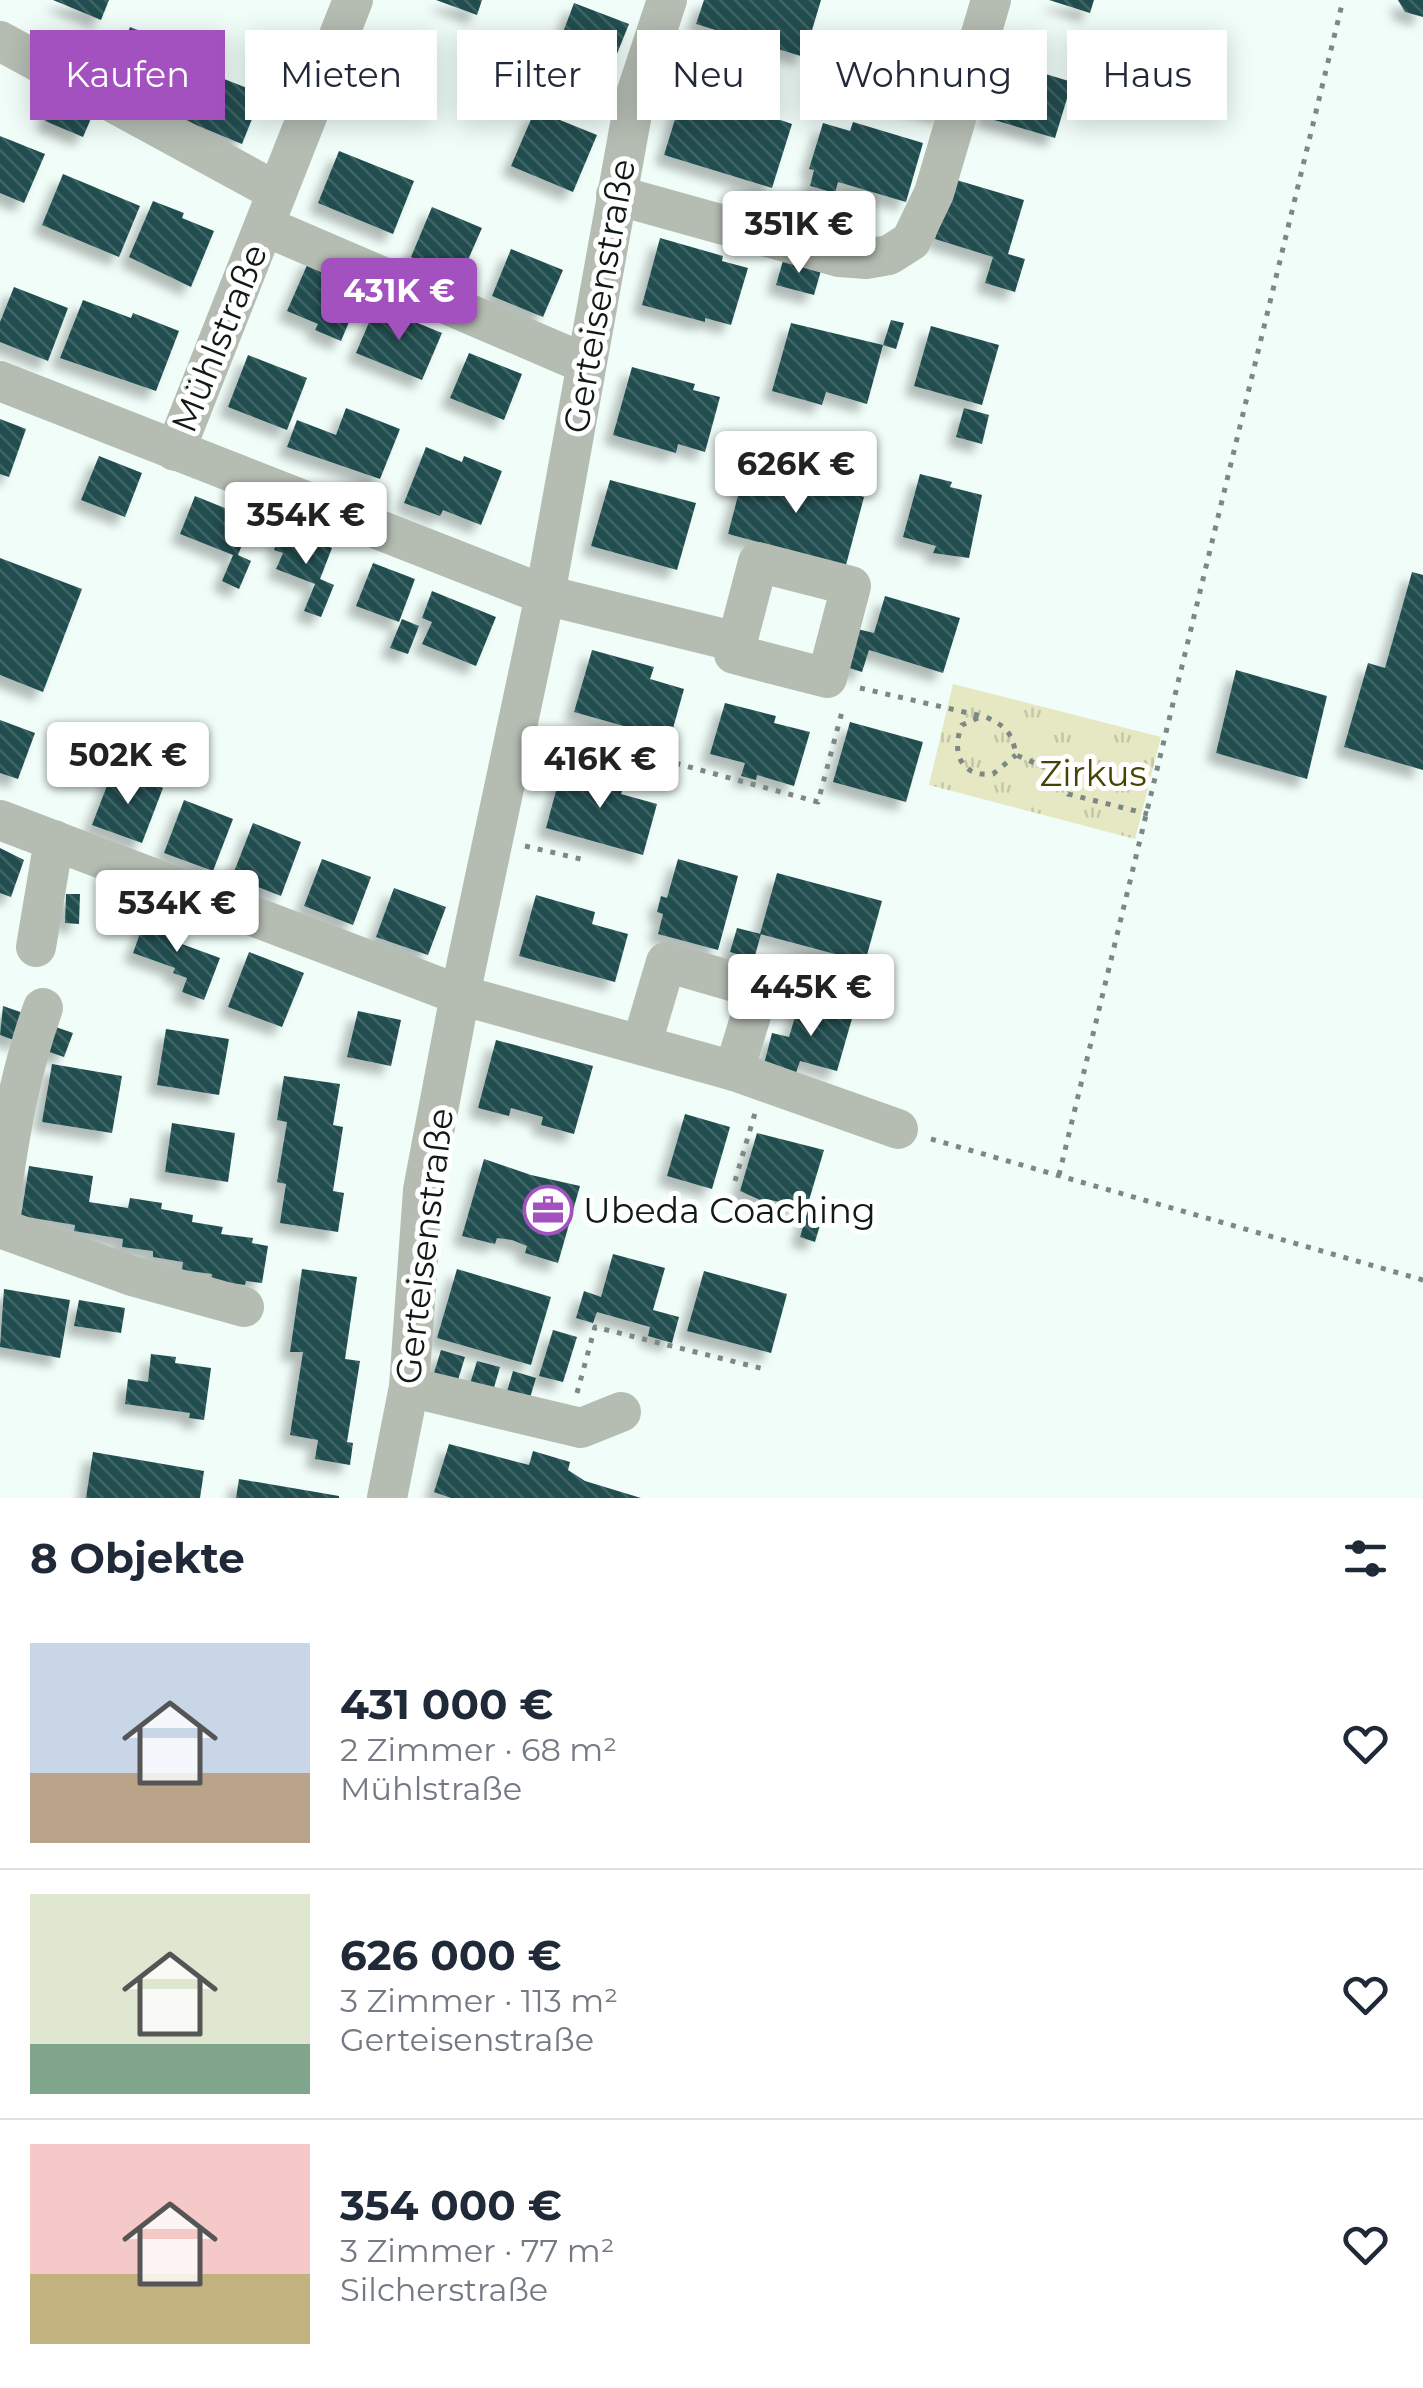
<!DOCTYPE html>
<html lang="de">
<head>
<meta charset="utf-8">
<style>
	:root { --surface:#fff; --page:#f6f6f7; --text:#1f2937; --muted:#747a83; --line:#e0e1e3; --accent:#a451c0 }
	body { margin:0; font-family:Montserrat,sans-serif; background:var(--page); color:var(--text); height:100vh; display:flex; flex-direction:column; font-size:38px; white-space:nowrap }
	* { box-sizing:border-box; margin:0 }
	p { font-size:32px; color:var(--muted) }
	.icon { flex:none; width:55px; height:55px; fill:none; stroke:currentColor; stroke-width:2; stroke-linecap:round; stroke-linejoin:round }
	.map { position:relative; height:1498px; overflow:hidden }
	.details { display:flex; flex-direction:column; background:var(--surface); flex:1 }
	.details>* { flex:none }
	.top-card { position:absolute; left:30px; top:30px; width:1365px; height:90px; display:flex; gap:20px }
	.price { position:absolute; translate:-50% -85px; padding:0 22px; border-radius:10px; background:#fff; color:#222; font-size:32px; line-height:65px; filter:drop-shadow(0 2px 5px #0008) }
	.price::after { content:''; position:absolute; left:50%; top:60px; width:30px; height:22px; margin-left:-15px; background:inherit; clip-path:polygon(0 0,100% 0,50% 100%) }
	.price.active { background:var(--accent); color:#fff }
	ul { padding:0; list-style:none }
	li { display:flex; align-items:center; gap:30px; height:250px; padding:0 30px }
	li+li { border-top:2px solid var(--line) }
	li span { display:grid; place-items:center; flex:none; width:280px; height:200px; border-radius:0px; color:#555 }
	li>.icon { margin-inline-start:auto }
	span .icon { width:120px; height:120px; fill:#fffc; stroke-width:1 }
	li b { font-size:42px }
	h2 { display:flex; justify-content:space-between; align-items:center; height:120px; padding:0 30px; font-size:42px }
	.pill { padding:0 35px; border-radius:0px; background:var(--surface); box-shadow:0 5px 25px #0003; font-size:35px; line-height:90px }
	.pill.active { background:var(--accent); color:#fff }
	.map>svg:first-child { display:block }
</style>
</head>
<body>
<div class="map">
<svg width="1423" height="1498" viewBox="0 0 1423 1498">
	<defs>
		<pattern id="grass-tufts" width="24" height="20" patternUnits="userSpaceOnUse" patternTransform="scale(2.5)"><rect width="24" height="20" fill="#e5e8c3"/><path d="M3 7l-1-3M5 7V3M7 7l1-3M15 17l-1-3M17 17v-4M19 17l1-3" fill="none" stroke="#c3c6a7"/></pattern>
		<pattern id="building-back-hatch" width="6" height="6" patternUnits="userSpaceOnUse" patternTransform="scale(2.5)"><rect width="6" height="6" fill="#214e50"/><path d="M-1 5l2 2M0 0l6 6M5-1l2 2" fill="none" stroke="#3f6465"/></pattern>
		<filter id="shadow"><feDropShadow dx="-9" dy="9" stdDeviation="5" flood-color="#0004"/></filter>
	</defs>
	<rect width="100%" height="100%" fill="#f0fdf8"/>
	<polygon fill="url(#grass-tufts)" points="953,684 1161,737 1135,839 929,785"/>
	<g fill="url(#building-back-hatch)" filter="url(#shadow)">
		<polygon points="53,0 109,0 101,20"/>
		<polygon points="436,0 482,0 477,15"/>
		<polygon points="704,0 821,0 804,57 696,24"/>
		<polygon points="1049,0 1094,0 1090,13"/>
		<polygon points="1398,0 1423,0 1423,17 1405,12"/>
		<polygon points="574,3 629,24 610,71 556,51"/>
		<polygon points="130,27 187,49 169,98 111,76"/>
		<polygon points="857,37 959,65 945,115 843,87"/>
		<polygon points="1002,61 1072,82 1055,138 984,117"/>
		<polygon points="204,71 262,94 242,144 184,120"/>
		<polygon points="685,87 792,124 772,188 664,155"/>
		<polygon points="57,91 70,97 67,103 93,114 83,137 45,121"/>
		<polygon points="535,110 597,135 573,192 511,166"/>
		<polygon points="853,122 923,143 906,202 838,182 835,193 810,186 814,170 809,169 823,123 850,131"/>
		<polygon points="0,136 45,154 24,203 0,193"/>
		<polygon points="339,151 414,181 393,234 318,203"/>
		<polygon points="63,174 140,206 119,257 42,225"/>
		<polygon points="953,179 1024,200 1008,254 1025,259 1015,292 985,283 993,257 935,239"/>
		<polygon points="153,201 184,213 182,218 214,231 191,287 129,257"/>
		<polygon points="432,207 482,228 460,278 442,271 439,277 426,272 429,265 411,257"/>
		<polygon points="660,238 723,256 722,261 748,268 731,325 705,318 705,322 642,305"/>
		<polygon points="511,249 563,270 543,317 492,296"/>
		<polygon points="311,256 367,279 341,341 315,330 318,324 287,311"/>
		<polygon points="784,257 822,267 814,295 776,285"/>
		<polygon points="14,287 68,308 48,361 0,342 0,322"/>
		<polygon points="83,300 131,318 133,313 179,331 156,391 60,358"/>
		<polygon points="376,306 442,333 422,380 356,353"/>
		<polygon points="891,320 904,323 896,349 883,345"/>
		<polygon points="791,323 883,345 867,404 826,392 822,405 772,391"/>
		<polygon points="931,326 999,345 982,405 914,386"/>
		<polygon points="469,353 522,374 504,420 450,398"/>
		<polygon points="248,355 307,378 287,430 228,407"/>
		<polygon points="632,367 695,384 693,390 720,397 705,452 678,444 676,453 613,435"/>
		<polygon points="346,408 400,429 380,479 287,447 297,420 336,435"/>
		<polygon points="964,408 989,415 982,444 956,437"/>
		<polygon points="0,419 26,429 9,477 0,474"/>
		<polygon points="426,447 462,462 464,456 502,471 481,525 443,510 440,516 404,503"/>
		<polygon points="99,456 142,473 125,517 81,500"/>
		<polygon points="746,465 764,470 762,475 805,486 806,482 864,497 846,565 728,534"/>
		<polygon points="920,474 952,482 950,487 982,495 969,558 933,553 936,546 903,537"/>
		<polygon points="610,480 696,503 677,570 591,546"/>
		<polygon points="195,496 252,519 238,555 251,561 239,589 222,581 233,555 180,534"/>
		<polygon points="291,532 332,548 320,579 334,585 321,617 304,611 315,584 276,569 283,553 274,550 280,535 288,538"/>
		<polygon points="0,558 82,589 43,692 0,675"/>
		<polygon points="373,563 415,579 399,622 356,606"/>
		<polygon points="1412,572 1423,575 1423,770 1344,747 1368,663 1385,668"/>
		<polygon points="432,591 496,617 476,666 422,644 432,622 422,618"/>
		<polygon points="885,596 960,618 943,673 869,650 862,672 837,664 849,627 874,633"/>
		<polygon points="402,619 419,626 408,654 390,648"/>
		<polygon points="592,650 654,667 650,679 684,689 670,739 574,712"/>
		<polygon points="1236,670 1327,696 1307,779 1216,753"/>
		<polygon points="725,703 776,716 774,723 810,732 794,786 757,775 756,780 741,776 745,763 710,754"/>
		<polygon points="0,720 35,733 18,779 0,773"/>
		<polygon points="850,722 923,742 906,802 833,782"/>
		<polygon points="563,765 625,782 621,794 657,804 643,855 546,828"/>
		<polygon points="113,770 163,788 142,843 92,825"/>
		<polygon points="184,800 233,819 213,871 164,853"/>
		<polygon points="253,823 301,842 281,896 232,877"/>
		<polygon points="0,848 24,860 11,897 0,893"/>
		<polygon points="322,859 371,877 353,925 304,906"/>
		<polygon points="678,859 738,876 718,950 658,934 663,914 657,912 661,896 667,898"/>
		<polygon points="777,873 882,901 865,962 760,934"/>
		<polygon points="394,888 446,907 428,955 376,937"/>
		<polygon points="66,894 80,894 79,924 65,923"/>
		<polygon points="536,895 595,912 592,924 628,934 615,982 519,956"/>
		<polygon points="147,914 185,927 179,943 220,958 204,1000 182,992 187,978 173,973 175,968 133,953"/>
		<polygon points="737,928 761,934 754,959 730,952"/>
		<polygon points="249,952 304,973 282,1027 228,1007"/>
		<polygon points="800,1000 853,1015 837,1071 800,1061 796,1073 764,1064 772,1033 789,1037"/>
		<polygon points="3,1006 29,1015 19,1042 0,1035"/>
		<polygon points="358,1011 401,1020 391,1066 347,1057"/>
		<polygon points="47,1024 73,1033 64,1057 38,1048"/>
		<polygon points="166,1029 229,1039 219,1095 157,1085"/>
		<polygon points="496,1040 593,1066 574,1134 541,1125 543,1117 511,1108 509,1116 478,1108"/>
		<polygon points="52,1064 122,1076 112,1133 42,1122"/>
		<polygon points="284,1076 340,1084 333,1125 343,1127 333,1191 344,1193 338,1232 280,1223 286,1184 277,1182 287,1122 277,1120"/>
		<polygon points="685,1114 730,1127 712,1189 667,1176"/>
		<polygon points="172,1123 235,1133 228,1182 165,1172"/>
		<polygon points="757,1133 824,1150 807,1207 770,1200 769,1204 740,1191"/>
		<polygon points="484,1159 531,1175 580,1186 558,1263 525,1253 527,1246 512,1240 497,1238 495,1244 462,1236"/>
		<polygon points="29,1166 93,1176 89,1202 128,1208 130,1198 162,1203 161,1209 193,1215 192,1222 223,1227 221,1234 253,1238 252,1243 268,1246 262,1283 246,1281 245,1285 211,1280 212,1274 182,1270 183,1262 153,1257 153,1251 122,1247 123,1239 74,1231 75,1225 21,1216"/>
		<polygon points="808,1210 823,1215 815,1242 800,1237"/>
		<polygon points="613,1254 665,1268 653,1310 679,1317 672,1343 648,1336 650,1327 597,1312 593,1323 576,1318 584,1291 601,1297"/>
		<polygon points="302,1269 357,1277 345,1359 360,1361 347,1442 353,1443 350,1465 315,1459 318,1440 290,1435 303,1352 290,1352"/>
		<polygon points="457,1269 551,1297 531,1365 437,1338"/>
		<polygon points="704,1271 787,1294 771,1353 687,1331"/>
		<polygon points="4,1289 70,1300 60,1358 0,1347"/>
		<polygon points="79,1300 125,1308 121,1333 74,1326"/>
		<polygon points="553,1330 577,1337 563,1382 539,1376"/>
		<polygon points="441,1350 465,1357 458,1380 434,1373"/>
		<polygon points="151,1354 176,1357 175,1363 211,1368 204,1420 189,1418 190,1413 125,1404 128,1379 148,1382"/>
		<polygon points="477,1361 500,1367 493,1391 470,1384"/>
		<polygon points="513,1371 536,1378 529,1401 506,1395"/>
		<polygon points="449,1444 529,1465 533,1451 570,1462 568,1470 585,1481 641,1498 451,1498 434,1492"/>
		<polygon points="93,1452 204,1471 200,1498 86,1498"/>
		<polygon points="239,1479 339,1496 339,1498 236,1498"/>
	</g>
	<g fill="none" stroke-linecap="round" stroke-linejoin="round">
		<g stroke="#7c8883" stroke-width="5" stroke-dasharray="5 8" stroke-linecap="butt">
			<path d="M860,688L986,717C1007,727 1012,733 1016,755L1044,767L1068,794L1148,814"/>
			<path d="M978,718L962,725C951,751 960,778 993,774L1016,755"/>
			<polyline points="550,729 818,802 843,708"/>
			<polyline points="525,846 585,860"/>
			<polyline points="931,1139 1423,1280"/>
			<polyline points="1059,1175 1343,0"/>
			<polyline points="735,1181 755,1113"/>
			<polyline points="577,1393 595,1327 764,1369"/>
		</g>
		<g stroke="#b5bdb3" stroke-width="40">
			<polyline points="0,41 277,192"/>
			<polyline points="616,195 839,257 866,259 889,255 911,241 934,193 991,0"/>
			<polyline points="264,226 586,364"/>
			<polyline points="0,381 545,595 737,642"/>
			<polyline points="175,451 353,0"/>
			<polygon points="758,562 851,586 827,678 734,654"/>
			<polyline points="0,820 460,995 734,1071 898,1129"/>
			<polyline points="36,947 54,840"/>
			<polyline points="642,1043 666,962 759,989 734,1071"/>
			<path d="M0,1203C9,1136 20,1072 43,1008"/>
			<polyline points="0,1228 132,1276 244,1307"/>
			<polyline points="409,1387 581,1428 621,1412"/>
			<polyline points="387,1498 409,1387 423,1190 460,995 545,595 635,97 667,0"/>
		</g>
	</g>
	<defs>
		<g id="office-ring" transform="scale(2.5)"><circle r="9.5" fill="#fff" stroke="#a451c0" stroke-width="1.5"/><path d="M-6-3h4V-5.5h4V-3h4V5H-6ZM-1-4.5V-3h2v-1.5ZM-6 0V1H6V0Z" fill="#a451c0"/></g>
	</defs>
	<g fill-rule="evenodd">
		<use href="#office-ring" x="548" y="1210"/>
	</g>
	<g text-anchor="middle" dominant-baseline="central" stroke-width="10" stroke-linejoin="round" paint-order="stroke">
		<g font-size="35" fill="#0e1a15" stroke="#fff">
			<text transform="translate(599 296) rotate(-80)">Gerteisenstraße</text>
			<text transform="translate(219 338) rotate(-68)">Mühlstraße</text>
			<text transform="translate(424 1246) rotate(-83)">Gerteisenstraße</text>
		</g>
		<g font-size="35" fill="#444505" stroke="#fff">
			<text x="1093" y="773">Zirkus</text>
		</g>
		<g font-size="35" fill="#0e1a15" stroke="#fff" text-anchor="start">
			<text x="583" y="1210">Ubeda Coaching</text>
		</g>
	</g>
</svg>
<b class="price" style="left:799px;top:276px">351K €</b>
<b class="price active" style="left:399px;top:343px">431K €</b>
<b class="price" style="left:796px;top:516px">626K €</b>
<b class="price" style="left:306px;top:567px">354K €</b>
<b class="price" style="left:128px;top:807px">502K €</b>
<b class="price" style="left:600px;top:811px">416K €</b>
<b class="price" style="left:177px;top:955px">534K €</b>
<b class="price" style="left:811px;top:1039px">445K €</b>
<div class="top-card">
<a class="pill active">Kaufen</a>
<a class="pill">Mieten</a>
<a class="pill">Filter</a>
<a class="pill">Neu</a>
<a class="pill">Wohnung</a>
<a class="pill">Haus</a>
</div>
</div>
<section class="details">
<h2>8 Objekte<svg class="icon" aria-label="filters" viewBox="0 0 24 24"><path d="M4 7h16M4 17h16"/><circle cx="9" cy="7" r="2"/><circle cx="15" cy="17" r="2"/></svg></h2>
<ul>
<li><span style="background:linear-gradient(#c9d6e8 65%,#b9a48a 0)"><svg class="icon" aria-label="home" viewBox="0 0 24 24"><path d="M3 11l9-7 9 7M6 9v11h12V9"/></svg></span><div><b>431 000 €</b><p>2 Zimmer · 68 m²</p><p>Mühlstraße</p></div><svg class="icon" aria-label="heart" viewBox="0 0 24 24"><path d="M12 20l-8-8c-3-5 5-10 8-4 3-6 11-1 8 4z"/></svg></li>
<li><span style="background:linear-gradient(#dfe7d0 75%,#7fa58c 0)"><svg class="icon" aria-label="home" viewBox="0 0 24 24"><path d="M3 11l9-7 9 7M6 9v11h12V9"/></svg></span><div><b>626 000 €</b><p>3 Zimmer · 113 m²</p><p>Gerteisenstraße</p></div><svg class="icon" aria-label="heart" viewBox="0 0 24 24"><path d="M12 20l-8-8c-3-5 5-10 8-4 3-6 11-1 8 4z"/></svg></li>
<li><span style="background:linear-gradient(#f6c9c9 65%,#c2b280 0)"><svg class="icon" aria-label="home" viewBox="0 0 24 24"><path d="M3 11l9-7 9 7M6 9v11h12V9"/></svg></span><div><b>354 000 €</b><p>3 Zimmer · 77 m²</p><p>Silcherstraße</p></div><svg class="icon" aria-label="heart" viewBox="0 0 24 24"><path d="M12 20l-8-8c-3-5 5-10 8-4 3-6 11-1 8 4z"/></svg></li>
</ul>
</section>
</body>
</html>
